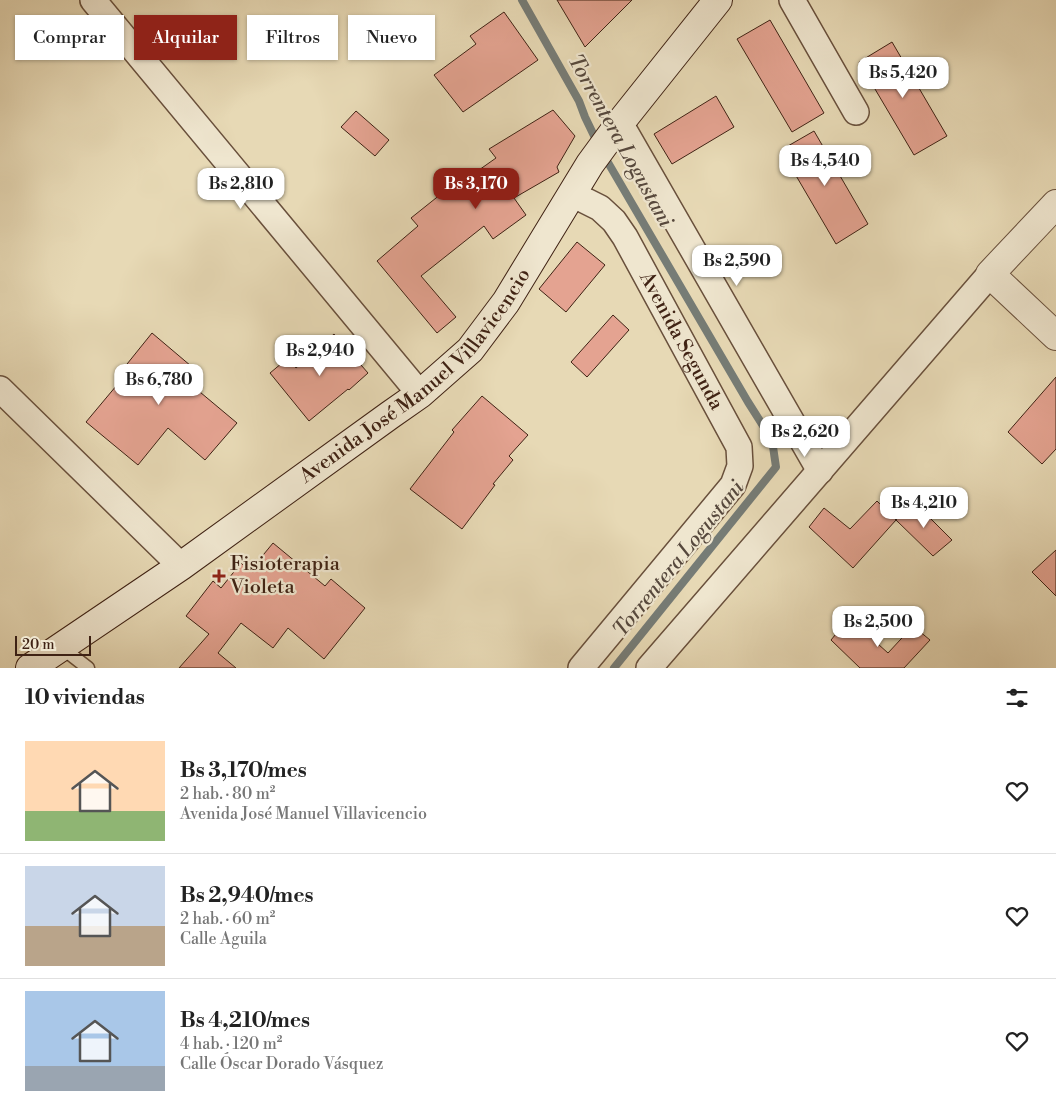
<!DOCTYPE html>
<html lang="es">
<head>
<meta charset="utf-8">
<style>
	:root { --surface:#fff; --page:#f6f6f6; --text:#222; --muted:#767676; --line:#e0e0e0; --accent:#8f2418 }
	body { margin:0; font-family:"Libre Bodoni",serif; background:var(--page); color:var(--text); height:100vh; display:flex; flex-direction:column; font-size:19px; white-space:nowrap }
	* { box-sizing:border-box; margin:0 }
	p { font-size:16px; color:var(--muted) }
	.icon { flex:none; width:28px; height:28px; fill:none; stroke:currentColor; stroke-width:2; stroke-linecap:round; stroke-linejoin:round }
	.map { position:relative; height:668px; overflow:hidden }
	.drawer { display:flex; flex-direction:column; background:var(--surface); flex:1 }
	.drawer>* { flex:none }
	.hud { position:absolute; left:15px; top:15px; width:500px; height:45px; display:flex; gap:10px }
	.scale { position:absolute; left:15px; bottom:12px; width:76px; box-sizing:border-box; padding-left:5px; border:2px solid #3f2214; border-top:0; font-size:14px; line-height:18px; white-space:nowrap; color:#3f2214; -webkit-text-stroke:4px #efe6cf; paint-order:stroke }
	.price { position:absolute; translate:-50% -42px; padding:0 11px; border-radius:10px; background:#fff; color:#222; font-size:16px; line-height:32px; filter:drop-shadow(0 1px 2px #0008) }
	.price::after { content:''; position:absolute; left:50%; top:30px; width:15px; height:11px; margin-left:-8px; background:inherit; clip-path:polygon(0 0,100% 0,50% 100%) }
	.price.selected { background:var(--accent); color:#fff }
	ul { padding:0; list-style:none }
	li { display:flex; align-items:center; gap:15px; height:125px; padding:0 25px }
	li+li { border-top:1px solid var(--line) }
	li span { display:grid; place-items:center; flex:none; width:140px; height:100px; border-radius:0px; color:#555 }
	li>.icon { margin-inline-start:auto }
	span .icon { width:60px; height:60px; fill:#fffc; stroke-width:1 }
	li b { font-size:21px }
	h2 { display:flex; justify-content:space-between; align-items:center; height:60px; padding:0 25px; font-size:21px }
	.chip { padding:0 18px; border-radius:0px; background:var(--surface); box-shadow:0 1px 4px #0004; font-size:18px; line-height:45px }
	.chip.selected { background:var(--accent); color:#fff }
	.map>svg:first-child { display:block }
</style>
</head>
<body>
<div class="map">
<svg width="1056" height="668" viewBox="0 0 1056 668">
	<rect width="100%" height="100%" fill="#e7d9b5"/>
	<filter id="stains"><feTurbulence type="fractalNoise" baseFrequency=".004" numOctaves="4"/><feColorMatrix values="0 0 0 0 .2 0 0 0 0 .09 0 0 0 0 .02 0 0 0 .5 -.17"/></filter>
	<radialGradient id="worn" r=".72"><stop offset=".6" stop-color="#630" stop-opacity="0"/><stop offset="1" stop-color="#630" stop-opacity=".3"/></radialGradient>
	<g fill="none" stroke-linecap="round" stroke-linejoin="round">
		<g stroke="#767c76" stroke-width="8">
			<polyline points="522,0 579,101 585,117 598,144"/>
			<polyline points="603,154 748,402 772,440 776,467 614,668"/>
		</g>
	</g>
	<g fill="#e4a391" stroke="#3f2214">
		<polygon points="557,0 632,0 585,47"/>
		<polygon points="504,12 538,60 463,112 434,75 476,44 470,36"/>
		<polygon points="770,20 824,113 792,132 737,39"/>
		<polygon points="892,42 947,136 914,155 859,62"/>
		<polygon points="716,96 734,127 672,164 654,134"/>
		<polygon points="553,110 575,136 557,167 559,172 514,198 526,215 493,239 484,226 421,276 456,317 437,333 377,261 418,226 411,218 441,194 442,196 496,158 489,149"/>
		<polygon points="356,111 389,140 375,156 341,127"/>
		<polygon points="814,131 868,224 836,244 781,150"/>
		<polygon points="577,242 605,265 566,312 539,289"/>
		<polygon points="613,315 629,330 587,377 571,362"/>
		<polygon points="152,333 191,366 182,377 237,423 205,460 168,428 138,465 86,422 127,373 123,369"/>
		<polygon points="334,334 368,373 349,390 348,389 309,421 270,373 288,358 296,368"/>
		<polygon points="1056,377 1056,449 1042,464 1008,432"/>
		<polygon points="482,396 528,435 509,456 513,460 493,484 495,485 462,529 410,489 454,432 452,430"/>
		<polygon points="877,501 896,520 853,568 809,527 824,508 850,529"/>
		<polygon points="914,502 952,540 933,556 896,520"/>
		<polygon points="273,543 325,586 331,579 365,608 324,659 288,628 273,648 241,623 218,653 236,668 179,668 209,634 186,616 213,581 221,588 241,563 250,571"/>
		<polygon points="1056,550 1056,596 1032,572"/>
		<polygon points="849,618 888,653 913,626 930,640 904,668 860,668 831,640"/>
	</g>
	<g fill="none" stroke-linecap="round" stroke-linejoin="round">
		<g stroke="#69503c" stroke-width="15">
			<polyline id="service" points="61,647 88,668"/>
		</g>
		<g stroke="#69503c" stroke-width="28">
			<g id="minor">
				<polyline points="93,0 420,394"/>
				<polyline points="792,0 856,112"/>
				<polyline points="620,123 820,471"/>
				<path id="s1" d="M572,194L600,208L614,221L625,237L739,447L740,466L733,485L581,668"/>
				<polyline points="0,389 181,566"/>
				<polyline points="649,668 990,274"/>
			</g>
		</g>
		<g stroke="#69503c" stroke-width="30">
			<polyline id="tertiary" points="1056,204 990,274 1056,336"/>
		</g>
		<g stroke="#3f2214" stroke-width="30">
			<g id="secondary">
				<path id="s2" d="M30,668L181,566L390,415L420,394L470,350L506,302L590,164L620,123L718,0"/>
			</g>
		</g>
		<use href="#service" stroke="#efe6cf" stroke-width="12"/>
		<use href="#minor" stroke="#efe6cf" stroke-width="25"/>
		<use href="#tertiary" stroke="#efe6cf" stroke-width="28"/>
		<use href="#secondary" stroke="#efe6cf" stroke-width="28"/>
	</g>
	<path fill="#8f2418" stroke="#efe6cf" stroke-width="2" d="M216.5 568.5h5v5h5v5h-5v5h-5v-5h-5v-5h5z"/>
	<g text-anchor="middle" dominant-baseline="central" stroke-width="4.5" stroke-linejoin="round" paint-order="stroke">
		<g font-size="20" fill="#3f2214" stroke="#efe6cf">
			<text stroke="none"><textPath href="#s1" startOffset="188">Avenida Segunda</textPath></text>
			<text stroke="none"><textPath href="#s2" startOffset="486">Avenida José Manuel Villavicencio</textPath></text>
		</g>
		<g font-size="20" fill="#3f2214" stroke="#efe6cf" text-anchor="start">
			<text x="230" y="564">Fisioterapia<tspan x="230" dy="23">Violeta</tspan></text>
		</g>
		<g font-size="21" font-style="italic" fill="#56483d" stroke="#efe6cf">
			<text transform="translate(620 141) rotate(61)">Torrentera Logustani</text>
			<text transform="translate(679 559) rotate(-51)">Torrentera Logustani</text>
		</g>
	</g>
	<rect width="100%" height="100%" filter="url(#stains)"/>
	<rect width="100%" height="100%" fill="url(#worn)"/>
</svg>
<div class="scale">20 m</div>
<b class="price" style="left:903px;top:99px">Bs 5,420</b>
<b class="price" style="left:825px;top:187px">Bs 4,540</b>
<b class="price" style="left:241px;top:210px">Bs 2,810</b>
<b class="price selected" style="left:476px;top:210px">Bs 3,170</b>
<b class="price" style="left:737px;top:287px">Bs 2,590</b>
<b class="price" style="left:320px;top:377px">Bs 2,940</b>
<b class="price" style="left:159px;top:406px">Bs 6,780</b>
<b class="price" style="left:805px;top:458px">Bs 2,620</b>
<b class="price" style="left:924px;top:529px">Bs 4,210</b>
<b class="price" style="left:878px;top:648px">Bs 2,500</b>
<div class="hud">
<a class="chip">Comprar</a>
<a class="chip selected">Alquilar</a>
<a class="chip">Filtros</a>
<a class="chip">Nuevo</a>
</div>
</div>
<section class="drawer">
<h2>10 viviendas<svg class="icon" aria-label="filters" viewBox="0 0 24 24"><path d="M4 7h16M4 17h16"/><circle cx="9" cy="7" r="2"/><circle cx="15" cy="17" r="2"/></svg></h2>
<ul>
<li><span style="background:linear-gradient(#ffd9b3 70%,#8fb573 0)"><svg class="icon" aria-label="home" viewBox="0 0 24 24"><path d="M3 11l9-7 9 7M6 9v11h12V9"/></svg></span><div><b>Bs 3,170/mes</b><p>2 hab. · 80 m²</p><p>Avenida José Manuel Villavicencio</p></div><svg class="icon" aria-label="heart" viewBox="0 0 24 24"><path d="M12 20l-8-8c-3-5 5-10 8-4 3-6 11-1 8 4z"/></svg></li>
<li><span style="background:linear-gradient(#c9d6e8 60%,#b9a48a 0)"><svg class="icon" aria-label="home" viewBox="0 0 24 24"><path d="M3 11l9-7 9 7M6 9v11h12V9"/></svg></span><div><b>Bs 2,940/mes</b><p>2 hab. · 60 m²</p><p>Calle Aguila</p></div><svg class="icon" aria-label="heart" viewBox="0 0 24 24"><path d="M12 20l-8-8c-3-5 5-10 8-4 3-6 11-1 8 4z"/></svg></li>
<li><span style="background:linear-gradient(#a9c7e8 75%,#9aa5b1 0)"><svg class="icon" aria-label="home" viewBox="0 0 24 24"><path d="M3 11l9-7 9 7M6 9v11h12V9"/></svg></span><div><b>Bs 4,210/mes</b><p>4 hab. · 120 m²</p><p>Calle Óscar Dorado Vásquez</p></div><svg class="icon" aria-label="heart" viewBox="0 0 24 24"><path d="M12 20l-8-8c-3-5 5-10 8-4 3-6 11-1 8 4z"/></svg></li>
</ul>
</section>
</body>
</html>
